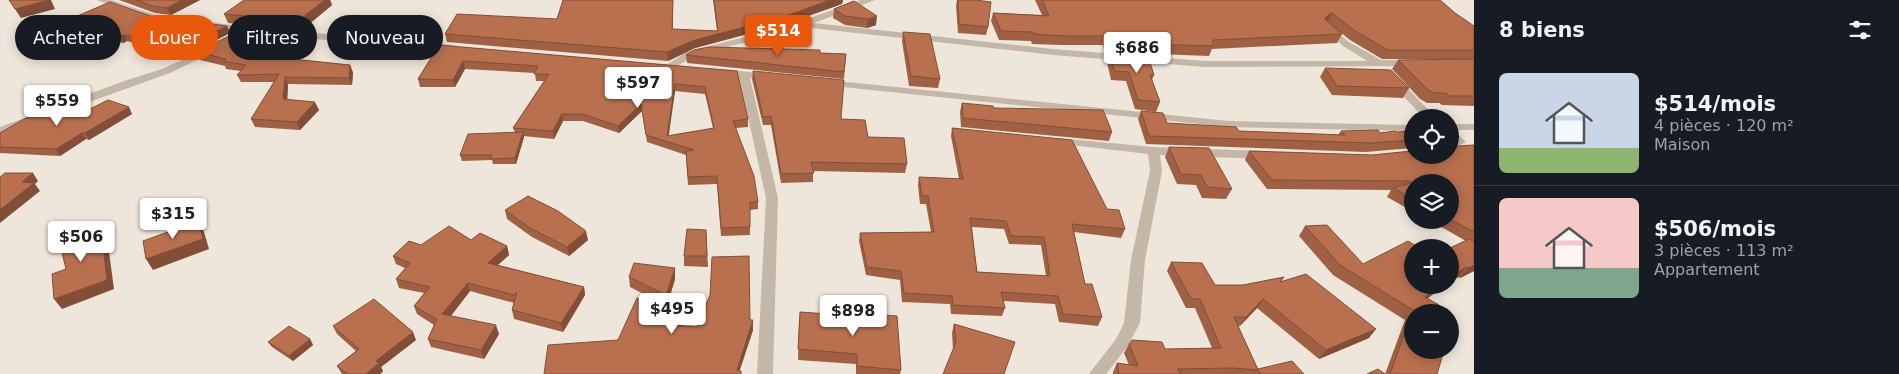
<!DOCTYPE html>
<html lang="fr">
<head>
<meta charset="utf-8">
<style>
	:root { --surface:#171b24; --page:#20242c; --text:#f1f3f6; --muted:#9ea1a6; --line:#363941; --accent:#ea580c }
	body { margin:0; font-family:"DejaVu Sans",sans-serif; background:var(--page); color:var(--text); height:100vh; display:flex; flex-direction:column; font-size:19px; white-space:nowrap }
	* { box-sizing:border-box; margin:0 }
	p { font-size:16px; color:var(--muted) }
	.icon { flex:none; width:28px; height:28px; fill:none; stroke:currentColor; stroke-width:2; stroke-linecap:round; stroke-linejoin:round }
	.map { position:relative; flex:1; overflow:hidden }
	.details { display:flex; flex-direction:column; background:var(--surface); width:425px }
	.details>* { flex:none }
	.top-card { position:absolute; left:15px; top:15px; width:475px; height:45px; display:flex; gap:10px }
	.buttons { position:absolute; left:1404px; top:109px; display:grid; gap:10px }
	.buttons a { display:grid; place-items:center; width:55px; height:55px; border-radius:50%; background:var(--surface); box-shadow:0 2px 12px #0003; font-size:25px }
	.price { position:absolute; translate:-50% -42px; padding:0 11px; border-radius:5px; background:#fff; color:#222; font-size:16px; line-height:32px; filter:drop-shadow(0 1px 2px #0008) }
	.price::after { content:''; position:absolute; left:50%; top:30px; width:15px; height:11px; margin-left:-8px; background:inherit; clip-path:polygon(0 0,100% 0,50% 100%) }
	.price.current { background:var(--accent); color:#fff }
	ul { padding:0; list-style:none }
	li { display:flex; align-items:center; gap:15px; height:125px; padding:0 25px }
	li+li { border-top:1px solid var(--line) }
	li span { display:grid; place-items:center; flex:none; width:140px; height:100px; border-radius:8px; color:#555 }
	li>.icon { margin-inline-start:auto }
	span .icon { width:60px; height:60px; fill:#fffc; stroke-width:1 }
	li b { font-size:21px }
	h2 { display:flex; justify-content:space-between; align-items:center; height:60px; padding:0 25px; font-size:21px }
	.tag { padding:0 18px; border-radius:22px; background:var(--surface); box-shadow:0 2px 12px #0003; font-size:18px; line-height:45px }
	.tag.current { background:var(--accent); color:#fff }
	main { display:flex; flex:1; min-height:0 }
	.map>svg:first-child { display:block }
</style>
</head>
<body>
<main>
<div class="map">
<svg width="1474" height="374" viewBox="0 0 1474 374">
	<rect width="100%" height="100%" fill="#eee6da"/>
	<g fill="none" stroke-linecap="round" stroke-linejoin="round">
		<g fill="#c5b7a7" fill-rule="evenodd">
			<polygon points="97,0 111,0 155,15 246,27 454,45 459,48 454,51 246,33 153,21"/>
			<polygon points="861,0 875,0 814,23 1053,49 1205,61 1367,61 1343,46 1324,29 1322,27 1327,24 1349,42 1381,60 1412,60 1417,63 1412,66 1205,67 1053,55 802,27 694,56 674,68 666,68 665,66 686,52 787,26"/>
			<polygon points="212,46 217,49 216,51 170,73 0,134 0,127 127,80 162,69"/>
			<polygon points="723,69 767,74 772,77 767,80 750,78 778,198 773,374 757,374 766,198 739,77 719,74 718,72"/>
			<polygon points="1395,78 1399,79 1436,118 1424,118 1391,83 1390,81"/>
			<polygon points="827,80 1229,121 1412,125 1412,131 1229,127 823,85 822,83"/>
			<polygon points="1450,124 1474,124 1474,130 1453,130 1466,142 1450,150 1450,142 1452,141 1450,139"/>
			<polygon points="1058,138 1153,147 1263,151 1269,155 1263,159 1160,155 1162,171 1145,260 1140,323 1127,347 1106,374 1089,374 1116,339 1124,323 1131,260 1150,171 1148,154 1054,143 1052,141 1054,139"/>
		</g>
	</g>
	<g fill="#9f6043" fill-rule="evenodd">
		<polygon points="119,0 200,0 171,15 155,13"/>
		<polygon points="244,0 330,0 332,5 302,30 228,23 224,14"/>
		<polygon points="563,0 673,0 673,29 717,31 713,0 843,0 842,4 785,24 695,48 668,61 447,42 445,34 557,19"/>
		<polygon points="957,0 976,0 988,27 986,35 958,33 956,6"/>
		<polygon points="1035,0 1440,0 1455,13 1474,26 1474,59 1382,59 1350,40 1340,32 1342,34 1337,43 1212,49 1209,56 1105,52 1103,45 1062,45 1032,44 1031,41 999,40 991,21 993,13 1042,15"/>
		<polygon points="854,1 876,25 867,28 845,25 833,18 834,9"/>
		<polygon points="75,17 156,23 154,24 197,35 227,26 230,33 185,56 127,41 123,43 106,38 85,29 83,25 79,24"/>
		<polygon points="245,28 291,39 287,39 286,42 284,43 286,48 286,58 350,65 353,73 352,85 288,84 287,99 319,110 300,130 255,127 251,119 274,82 241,82 237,75 241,71 226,69 225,66 200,60 197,52"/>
		<polygon points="903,32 940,79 938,88 909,86 902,41"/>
		<path d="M439,45L737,71L748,119V127L736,128L758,202V209L750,210V235L721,236L717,184L688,185L686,155L647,142L642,111L619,133L583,121H563L554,139L523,136L524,137L516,164H493L492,160L462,161L460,155L515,132L513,128L544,81H536L535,73L465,69L455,87H420L418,79ZM675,91L705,94L713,128L668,136Z"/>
		<polygon points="820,53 846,54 844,79 687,63 686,55"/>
		<polygon points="1110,53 1154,75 1152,80 1160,102 1156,112 1135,109 1126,81 1111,80 1107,62"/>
		<polygon points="1474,59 1474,106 1442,105 1439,103 1427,103 1420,99 1392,69 1398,60"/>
		<polygon points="1325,68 1409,88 1403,98 1332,95 1320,77"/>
		<polygon points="753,71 841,119 868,137 907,164 905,173 813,171 813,182 781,183 771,125 763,125 752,79"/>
		<polygon points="962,103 994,108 1112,132 1109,141 961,127 960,112"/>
		<polygon points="1141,111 1167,123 1239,131 1338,135 1341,131 1380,133 1397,132 1412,131 1412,150 1412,148 1366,152 1146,144 1138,119"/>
		<polygon points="132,114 89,140 86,139 60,156 0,153 0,133 54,117 78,115"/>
		<path d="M952,128L1107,209L1125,229L1121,238L1074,232L1085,284L1102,317L1098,326L1059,322L1055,304L1003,301L1005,308L1002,316L951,314L950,304L902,302L900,280L866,275L859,241L860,233L931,232L926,204H920L918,185L919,177L959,179L951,136ZM972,227L1004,229L1009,244L1041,245L1046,276L977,272Z"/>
		<polygon points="1474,145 1474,271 1460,278 1458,277 1450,282 1450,248 1466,241 1429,220 1450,220 1450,182 1412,182 1412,211 1387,197 1391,190 1267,189 1245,160 1249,151 1372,155"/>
		<polygon points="1169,147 1232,189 1226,199 1202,198 1196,185 1177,184 1165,157"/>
		<polygon points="505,210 588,240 569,256 532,237 507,219"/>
		<polygon points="1305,226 1363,264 1428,298 1412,350 1437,374 1385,374 1405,320 1333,275 1299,236"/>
		<polygon points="706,230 708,267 684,266 684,256"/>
		<polygon points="471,240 507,246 509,255 498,265 584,287 585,295 563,332 514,319 512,310 514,303 470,291 451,316 499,334 484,359 431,347 428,339 434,325 417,314 414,306 424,293 399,288 396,279 405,268 396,264 393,256 421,245"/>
		<polygon points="1171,262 1215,285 1243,285 1284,277 1281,281 1369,338 1319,359 1257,308 1240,326 1238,326 1258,369 1304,374 1113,374 1113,372 1117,363 1129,365 1124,353 1129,344 1165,349 1212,348 1195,308 1186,308 1167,271"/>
		<polygon points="675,268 675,279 667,305 668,315 664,324 697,327 750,320 753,320 753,330 740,370 618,340 665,305 630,287 629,277"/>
		<polygon points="857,313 901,370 900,374 856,374 856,364 798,360 799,323 857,316"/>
		<polygon points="954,324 1004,374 953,349 952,333"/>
		<polygon points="333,326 416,340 381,367 383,371 380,374 342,374 337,366 356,351 337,334"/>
		<polygon points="310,339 313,345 293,361 272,347 268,342"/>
	</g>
	<g fill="#824e37">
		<polygon points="49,0 51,0 55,9 21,18 15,9"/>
		<polygon points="182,0 200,0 171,15 167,8"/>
		<polygon points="325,0 330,0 332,5 302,30 298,21"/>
		<polygon points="830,0 843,0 842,4 785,24 695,48 668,61 667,52 695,40"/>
		<polygon points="1332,13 1327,22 1321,25 1326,17"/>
		<polygon points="877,16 876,25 867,28 868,19"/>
		<polygon points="153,17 156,23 147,28 143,22"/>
		<polygon points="227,26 230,33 185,56 181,49"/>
		<polygon points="284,32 288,32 291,39 287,39 286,42 284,43 286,48 285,65 277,40"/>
		<polygon points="124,35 127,41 123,43 120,36"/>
		<polygon points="463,61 465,69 455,87 453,80"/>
		<polygon points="350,65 353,73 352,85 349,78"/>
		<polygon points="285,77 288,84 287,106 283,99"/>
		<polygon points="675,84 675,91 668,141 667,136"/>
		<polygon points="315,102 319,110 300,130 297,122"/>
		<polygon points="641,104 642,111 619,133 618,126"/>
		<polygon points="129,107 132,114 89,140 85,133"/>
		<polygon points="562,114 563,121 554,139 553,131"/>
		<polygon points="523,132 524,137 516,164 515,158"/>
		<polygon points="82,133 86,139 60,156 56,149"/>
		<polygon points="33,173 38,181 35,184 40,191 0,223 0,210 22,182"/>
		<polygon points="198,221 204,232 209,249 153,270 146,259"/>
		<polygon points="98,226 101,230 101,228 107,237 114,289 62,309 54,299 98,229"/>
		<polygon points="586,231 588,240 569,256 567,247"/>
		<polygon points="507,246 509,255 491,271 488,263"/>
		<polygon points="1474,265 1474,271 1460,278 1468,268"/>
		<polygon points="1466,267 1458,277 1450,282 1450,278"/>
		<polygon points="675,268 675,279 667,306 666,295"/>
		<polygon points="468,283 470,291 445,323 442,314"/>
		<polygon points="1441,285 1446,285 1417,306 1425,297"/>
		<polygon points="584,287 585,295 563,332 561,323"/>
		<polygon points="1263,299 1257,308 1240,326 1246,317"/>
		<polygon points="667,305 668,315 660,334 659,324"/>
		<polygon points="753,320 753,330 738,374 737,370"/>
		<polygon points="1456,322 1450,329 1450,325"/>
		<polygon points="496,325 499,334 484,359 481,350"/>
		<polygon points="1376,329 1369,338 1319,359 1326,350"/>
		<polygon points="413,332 416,340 381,367 383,371 380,374 366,374 376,361"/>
		<polygon points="310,339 313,345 293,361 289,356"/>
	</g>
	<g fill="#b9704e" stroke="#824e37" fill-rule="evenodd">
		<polygon points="9,0 49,0 15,9"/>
		<polygon points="136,0 182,0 167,8 152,6"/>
		<polygon points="244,0 325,0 298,21 224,14"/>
		<polygon points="563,0 673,0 672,29 718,31 714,0 830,0 786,16 695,40 667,52 445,34 457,14 557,19"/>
		<polygon points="958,0 976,0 991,2 988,27 959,24"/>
		<polygon points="1042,0 1440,0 1455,13 1474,26 1474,50 1388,50 1355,31 1332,13 1326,17 1325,19 1342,34 1213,40 1213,46 1108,43 1106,36 1065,36 1034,34 1033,32 1001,31 993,13 1049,16"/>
		<polygon points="854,1 877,16 868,19 845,16 834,9"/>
		<polygon points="110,2 153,17 143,22 197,35 212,24 227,26 181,49 124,35 120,36 102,32 81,23 86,20 75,17"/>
		<polygon points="245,28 288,32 284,32 284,35 277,40 283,41 282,58 350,65 349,78 285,77 283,99 315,102 297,122 251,119 279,74 237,75 246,65 223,61 226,59 197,52"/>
		<polygon points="903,32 930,34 940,79 911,76"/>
		<path d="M439,45L737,71L748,119L733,121L754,176L758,202H750V227L721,228L717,176L688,177L686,151L694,150L646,135L641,104L618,126L582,114H562L553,131L513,128L549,74H534L538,66L463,61L453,80L418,79ZM675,84L705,87L714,128L667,136Z"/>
		<polygon points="709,47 820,50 820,53 846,54 844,72 686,55 694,50"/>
		<polygon points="1110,53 1148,56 1154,75 1150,75 1160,102 1138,100 1129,72 1114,71"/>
		<polygon points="1474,59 1474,96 1449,96 1446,93 1434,93 1427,89 1398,60"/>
		<polygon points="1325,68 1391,70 1409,88 1337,86"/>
		<polygon points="753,71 844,80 841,119 865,120 868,137 904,138 907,164 811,162 814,173 781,174 771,116 763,117"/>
		<polygon points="108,100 129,107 85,133 82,133 56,149 0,147 0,133 24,119 39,114 54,117 65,111 78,115"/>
		<polygon points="962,103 993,106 994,108 1103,110 1112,132 963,118"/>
		<polygon points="1141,111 1163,113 1167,123 1236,127 1239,131 1345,135 1341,131 1378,130 1380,133 1395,131 1397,132 1412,131 1412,140 1372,143 1149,136"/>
		<path d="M952,128L1072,140L1107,209L1119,210L1125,229L1072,224L1085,284H1092L1102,317L1063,314L1058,296L1001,292L1005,308L953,305L952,296L904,293L901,271L867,267L860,233L934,232L928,196H922L919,177L963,179ZM970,218L1006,221L1011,236L1044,237L1050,276L977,272Z"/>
		<polygon points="523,132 515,158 491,159 492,155 460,155 468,134"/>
		<polygon points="1450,140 1458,146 1474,145 1474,232 1450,219 1450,182 1412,182 1412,198 1393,188 1411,183 1410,181 1272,180 1249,151 1372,155 1412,151 1412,155 1450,155"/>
		<polygon points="1169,147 1209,148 1232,189 1207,187 1201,175 1181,174"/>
		<polygon points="5,173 33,173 22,182 34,183 0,210 0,177"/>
		<polygon points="528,196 558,211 586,231 567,247 530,228 505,210"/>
		<polygon points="198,221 203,239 146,259 143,241"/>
		<polygon points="1327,225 1363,264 1408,241 1419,248 1412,248 1412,285 1441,285 1425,297 1439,305 1446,312 1412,312 1412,350 1435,350 1443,354 1437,374 1390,374 1413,310 1340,265 1305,226"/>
		<polygon points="98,226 98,229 101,228 107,280 54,299 52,274 66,269 59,240"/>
		<polygon points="449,226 471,240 480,233 507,246 488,263 584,287 561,323 512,310 517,292 514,295 468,283 442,314 496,325 481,350 428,339 437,319 414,306 430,287 396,279 410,263 393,256 409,241 421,245"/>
		<polygon points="687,229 706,230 707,256 684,256"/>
		<polygon points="1469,239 1474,241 1474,265 1468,268 1466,267 1450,278 1450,248"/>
		<polygon points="749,256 750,320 753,320 737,370 741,371 741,374 544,374 548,345 618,340 637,298 667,305 659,324 697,327 710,295 712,257"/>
		<polygon points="1171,262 1202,263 1215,285 1243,285 1284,277 1280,282 1306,274 1376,329 1326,350 1263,299 1246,317 1234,317 1258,370 1233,368 1177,369 1181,374 1119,374 1117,363 1138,366 1129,344 1132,340 1162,342 1165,349 1221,348 1200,299 1191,299"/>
		<polygon points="634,263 675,268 666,295 629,277"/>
		<polygon points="374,299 413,332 376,361 379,363 366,374 348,374 337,366 359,349 333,326"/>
		<polygon points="800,312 857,316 857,313 897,316 901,370 857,366 857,354 798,349"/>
		<polygon points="1450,317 1456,322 1450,325"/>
		<polygon points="954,324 1015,342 1004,374 943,374 956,342"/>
		<polygon points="289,326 310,339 289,356 268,342"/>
		<polygon points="1292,361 1304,374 1261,374 1258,370 1258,369"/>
		<polygon points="1378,369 1385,374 1367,374"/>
	</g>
</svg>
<div class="buttons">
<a><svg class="icon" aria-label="locate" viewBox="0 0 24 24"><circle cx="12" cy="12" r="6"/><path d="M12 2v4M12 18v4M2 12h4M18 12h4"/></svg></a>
<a><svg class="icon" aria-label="layers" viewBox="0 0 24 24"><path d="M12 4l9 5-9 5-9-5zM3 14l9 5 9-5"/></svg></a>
<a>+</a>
<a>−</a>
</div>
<b class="price current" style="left:778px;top:57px">$514</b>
<b class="price" style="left:1137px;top:74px">$686</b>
<b class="price" style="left:638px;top:109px">$597</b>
<b class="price" style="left:57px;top:127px">$559</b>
<b class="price" style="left:173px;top:240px">$315</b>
<b class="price" style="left:81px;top:263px">$506</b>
<b class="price" style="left:672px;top:335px">$495</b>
<b class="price" style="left:853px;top:337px">$898</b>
<div class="top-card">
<a class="tag">Acheter</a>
<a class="tag current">Louer</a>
<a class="tag">Filtres</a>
<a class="tag">Nouveau</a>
</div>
</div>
<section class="details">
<h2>8 biens<svg class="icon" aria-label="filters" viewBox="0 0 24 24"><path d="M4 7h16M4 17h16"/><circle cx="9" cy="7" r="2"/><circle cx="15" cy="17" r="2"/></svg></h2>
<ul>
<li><span style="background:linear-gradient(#c9d6e8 75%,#8fb573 0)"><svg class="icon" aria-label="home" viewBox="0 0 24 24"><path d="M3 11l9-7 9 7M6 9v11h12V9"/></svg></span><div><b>$514/mois</b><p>4 pièces · 120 m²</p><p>Maison</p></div></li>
<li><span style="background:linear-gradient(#f6c9c9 70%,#7fa58c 0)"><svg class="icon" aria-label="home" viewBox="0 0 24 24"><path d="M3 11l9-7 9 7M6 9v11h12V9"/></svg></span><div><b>$506/mois</b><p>3 pièces · 113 m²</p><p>Appartement</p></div></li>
</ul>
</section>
</main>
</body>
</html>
